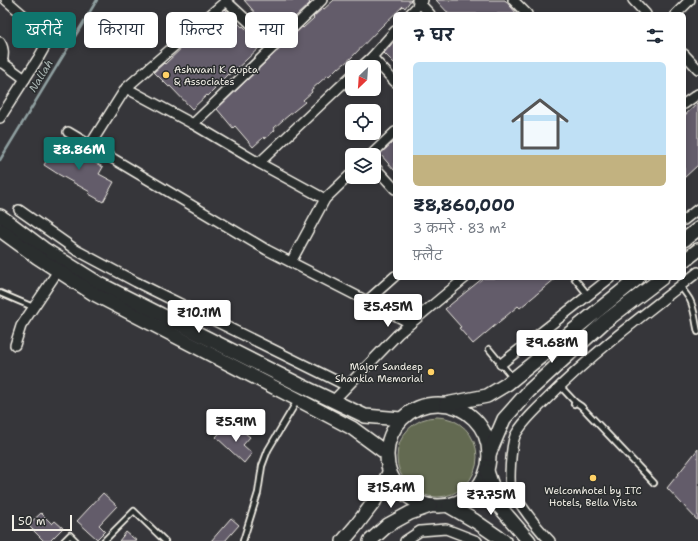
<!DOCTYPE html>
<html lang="hi">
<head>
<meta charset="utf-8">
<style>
	:root { --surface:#fff; --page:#f2f2f3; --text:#1f2937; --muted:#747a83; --line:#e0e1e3; --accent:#0f766e }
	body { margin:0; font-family:"Shantell Sans","Playpen Sans Deva",sans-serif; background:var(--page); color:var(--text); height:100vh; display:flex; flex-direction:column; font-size:15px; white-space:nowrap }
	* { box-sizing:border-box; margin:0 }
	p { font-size:13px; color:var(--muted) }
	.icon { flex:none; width:22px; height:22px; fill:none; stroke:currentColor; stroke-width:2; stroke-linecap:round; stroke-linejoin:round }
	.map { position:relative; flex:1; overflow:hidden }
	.sheet { position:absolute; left:393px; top:12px; width:293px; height:268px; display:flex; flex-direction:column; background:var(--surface); border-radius:6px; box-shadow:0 2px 6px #0003 }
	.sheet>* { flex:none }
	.banner { position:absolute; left:12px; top:12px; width:321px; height:36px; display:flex; gap:8px }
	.needle { width:26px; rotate:205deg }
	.buttons { position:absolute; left:345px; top:60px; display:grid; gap:8px }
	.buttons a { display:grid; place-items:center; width:36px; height:36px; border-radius:6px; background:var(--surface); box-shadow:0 2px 6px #0003; font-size:20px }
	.scale { position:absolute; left:12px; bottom:10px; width:60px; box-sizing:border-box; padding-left:4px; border:2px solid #f4f1e8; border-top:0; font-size:11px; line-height:14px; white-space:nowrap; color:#f4f1e8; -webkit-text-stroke:3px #2a2d2e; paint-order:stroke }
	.price { position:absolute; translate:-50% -34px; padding:0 9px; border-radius:4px; background:#fff; color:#222; font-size:13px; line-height:26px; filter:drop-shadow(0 1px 2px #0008) }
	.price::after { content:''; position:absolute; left:50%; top:24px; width:12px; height:9px; margin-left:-6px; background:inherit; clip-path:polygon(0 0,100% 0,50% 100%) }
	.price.on { background:var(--accent); color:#fff }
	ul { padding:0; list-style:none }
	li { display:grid; align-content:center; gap:8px; height:212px; padding:0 20px }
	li+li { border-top:1px solid var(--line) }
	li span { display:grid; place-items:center; height:124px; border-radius:6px; color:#555 }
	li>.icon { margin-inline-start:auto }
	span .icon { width:72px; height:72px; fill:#fffc; stroke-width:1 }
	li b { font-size:17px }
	h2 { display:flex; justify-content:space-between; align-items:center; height:48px; padding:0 20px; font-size:17px }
	.tag { padding:0 14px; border-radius:6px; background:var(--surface); box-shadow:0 2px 6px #0003; font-size:14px; line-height:36px }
	.tag.on { background:var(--accent); color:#fff }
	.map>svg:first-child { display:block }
</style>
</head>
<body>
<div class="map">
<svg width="698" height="541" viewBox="0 0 698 541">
	<rect width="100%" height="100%" fill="#36363a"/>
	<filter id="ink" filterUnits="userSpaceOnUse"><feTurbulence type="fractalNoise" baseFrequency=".025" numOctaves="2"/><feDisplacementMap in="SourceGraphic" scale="8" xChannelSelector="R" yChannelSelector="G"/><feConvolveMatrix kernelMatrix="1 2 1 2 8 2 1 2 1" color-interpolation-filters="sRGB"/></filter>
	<g filter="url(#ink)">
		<circle fill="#636b51" stroke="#acae9c" cx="437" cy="457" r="40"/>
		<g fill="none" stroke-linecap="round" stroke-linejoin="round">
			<polyline stroke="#8f9fa0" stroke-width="2.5" points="0,160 97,0"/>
		</g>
		<g fill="#645b6b" stroke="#f4f1e8">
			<polygon points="244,0 307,0 310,3 274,37 264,28 265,26 256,16 257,15"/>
			<polygon points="334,0 411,0 405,8 403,6 381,27 350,59 339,68 338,67 329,76 328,75 311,90 312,92 303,100 305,102 283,120 274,128 275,130 265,139 264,137 253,147 235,126 233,128 217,109 302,27 303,28 314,18 313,17 323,8 324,9"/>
			<polygon points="436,0 505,0 517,14 449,14"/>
			<polygon points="225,9 242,27 243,26 262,45 230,75 228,74 214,88 215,89 208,96 207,95 192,109 170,86 169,87 154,72 164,63 165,64 189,41"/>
			<polygon points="395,40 395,64 384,53"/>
			<polygon points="698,103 698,165 684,178 684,116"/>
			<polygon points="395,140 395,171 380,154"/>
			<polygon points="57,142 103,167 99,174 114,182 103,202 89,194 90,192 58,174 44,165"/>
			<polygon points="483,278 556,278 520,308 518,306 473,344 459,328 461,327 445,309"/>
			<polygon points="225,427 229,431 231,428 236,433 240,429 250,437 243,445 252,453 244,463 216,437"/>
			<polygon points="698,449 698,521 667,488"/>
			<polygon points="103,493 117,506 99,525 105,531 97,539 77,521"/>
			<polygon points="41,513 52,524 55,521 63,528 50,541 44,541 28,525"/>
			<polygon points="231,518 239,525 225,541 211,541"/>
			<polygon points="126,532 137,541 119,541"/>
		</g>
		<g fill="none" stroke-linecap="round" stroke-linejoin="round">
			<g stroke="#f4f1e8" stroke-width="8">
				<g id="lane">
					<polyline points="575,279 588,295"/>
					<path d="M680,286C683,290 687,295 690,300C695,310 695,321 698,332"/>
					<polyline points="0,293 33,307"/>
					<polyline points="489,349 512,377"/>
					<polyline points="560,386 575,402 574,404"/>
					<polyline points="575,402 581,406 654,483"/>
					<polyline points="64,541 70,535 76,541"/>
					<polyline points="104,541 134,511 165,541"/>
					<polyline points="243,541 258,493 262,466 268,450 297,401"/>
				</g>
			</g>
			<g stroke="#f4f1e8" stroke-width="12">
				<g id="street">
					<polyline points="225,0 275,46"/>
					<polyline points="417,0 430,14"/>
					<polyline points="513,0 527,14"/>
					<polyline points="633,0 646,14"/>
					<polyline points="410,14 423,0"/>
					<polyline points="676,14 690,0"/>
					<path d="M0,42C4,48 4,55 2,62L0,63"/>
					<polyline points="684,54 698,69"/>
					<polyline points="372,57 395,82"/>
					<polyline points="2,62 25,79"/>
					<polyline points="361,67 372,57 395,31"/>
					<polyline points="126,88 193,124 259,163 325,199"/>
					<polyline points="684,104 698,94"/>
					<polyline points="0,118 39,57 48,41 48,37 44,33 6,0"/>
					<polyline points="193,124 322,0"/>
					<polyline points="68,132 267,250 410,323"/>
					<polyline points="90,145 126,88 226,1"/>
					<polyline points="371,155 395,132"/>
					<polyline points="259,163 352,75"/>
					<polyline points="374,166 395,189"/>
					<polyline points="19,210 76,250 136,282 347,386"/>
					<polyline points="684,220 698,209"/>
					<polyline points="291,262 325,199 352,173"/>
					<polyline points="367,301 395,276"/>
					<polyline points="15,345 21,326 58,271"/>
					<polyline points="501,364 610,278"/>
					<polyline points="333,401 398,334 465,278"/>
					<polyline points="405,541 420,531 446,529 477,541"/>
					<path d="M550,541C539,530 530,518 521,505C519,502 514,497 512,493C508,483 511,446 515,436C522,422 538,408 549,397C595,351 647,312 698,272"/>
				</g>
			</g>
			<g stroke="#f4f1e8" stroke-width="16">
				<g id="secondary">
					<polyline points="0,216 44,249 98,283 300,385 365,416 401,419"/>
					<polyline points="0,230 37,257 94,294 295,398 352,428 386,453"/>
					<polyline points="684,240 698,229"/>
					<polyline points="684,261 698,250"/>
					<circle cx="438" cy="455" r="51"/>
					<polyline points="446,404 487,396 507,384 638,278"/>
					<polyline points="489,454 504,419 529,391 603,323 662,278"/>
					<polyline points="487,471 499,506 529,541"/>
					<polyline points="449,506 475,521 504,541"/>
					<polyline points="343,541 355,527 374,502 389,473"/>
					<polyline points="370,541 388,525 410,513 430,506"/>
				</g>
			</g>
			<use href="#lane" stroke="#2a2d2e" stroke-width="4.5"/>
			<use href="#street" stroke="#2a2d2e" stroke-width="9"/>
			<use href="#secondary" stroke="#2a2d2e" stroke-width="13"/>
		</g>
	</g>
	<g fill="#ffd166" stroke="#2a2d2e" stroke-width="1.5">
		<circle cx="166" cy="75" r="4"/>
		<circle cx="431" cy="372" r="4"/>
		<circle cx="593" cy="478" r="4"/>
	</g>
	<g text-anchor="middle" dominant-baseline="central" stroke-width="3" stroke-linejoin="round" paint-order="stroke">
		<g font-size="10" fill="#f4f1e8" stroke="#2a2d2e" text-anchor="start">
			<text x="174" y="69">Ashwani K Gupta<tspan x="174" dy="12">&amp; Associates</tspan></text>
			<text x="423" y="366" text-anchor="end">Major Sandeep<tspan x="423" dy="12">Shankla Memorial</tspan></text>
			<text x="593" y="490" text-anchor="middle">Welcomhotel by ITC<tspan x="593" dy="12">Hotels, Bella Vista</tspan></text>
		</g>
		<g font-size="11" font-style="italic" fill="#a8b4b2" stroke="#2a2d2e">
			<text transform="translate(41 76) rotate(-59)">Nallah</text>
		</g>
	</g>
</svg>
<div class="buttons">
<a><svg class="needle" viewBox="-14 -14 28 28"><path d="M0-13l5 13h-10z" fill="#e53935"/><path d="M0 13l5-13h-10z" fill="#747a83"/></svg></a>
<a><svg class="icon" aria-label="locate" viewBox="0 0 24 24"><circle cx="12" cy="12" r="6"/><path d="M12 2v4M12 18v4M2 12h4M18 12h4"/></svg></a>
<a><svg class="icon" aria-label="layers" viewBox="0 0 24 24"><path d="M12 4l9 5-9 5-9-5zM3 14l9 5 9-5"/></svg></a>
</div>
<div class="scale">50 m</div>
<b class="price on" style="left:79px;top:171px">₹8.86M</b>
<b class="price" style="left:388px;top:328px">₹5.45M</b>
<b class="price" style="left:199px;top:334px">₹10.1M</b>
<b class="price" style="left:552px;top:364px">₹9.68M</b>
<b class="price" style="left:236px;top:443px">₹5.9M</b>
<b class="price" style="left:391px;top:509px">₹15.4M</b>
<b class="price" style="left:491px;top:516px">₹7.75M</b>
<div class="banner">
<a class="tag on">खरीदें</a>
<a class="tag">किराया</a>
<a class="tag">फ़िल्टर</a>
<a class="tag">नया</a>
</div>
<section class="sheet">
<h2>7 घर<svg class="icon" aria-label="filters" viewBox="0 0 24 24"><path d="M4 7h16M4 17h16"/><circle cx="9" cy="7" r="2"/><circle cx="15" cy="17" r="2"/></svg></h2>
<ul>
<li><span style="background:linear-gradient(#bfe0f5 75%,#c2b280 0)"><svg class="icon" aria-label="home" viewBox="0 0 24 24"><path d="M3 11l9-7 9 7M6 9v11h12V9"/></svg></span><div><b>₹8,860,000</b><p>3 कमरे · 83 m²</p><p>फ़्लैट</p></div></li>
</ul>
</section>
</div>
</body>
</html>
